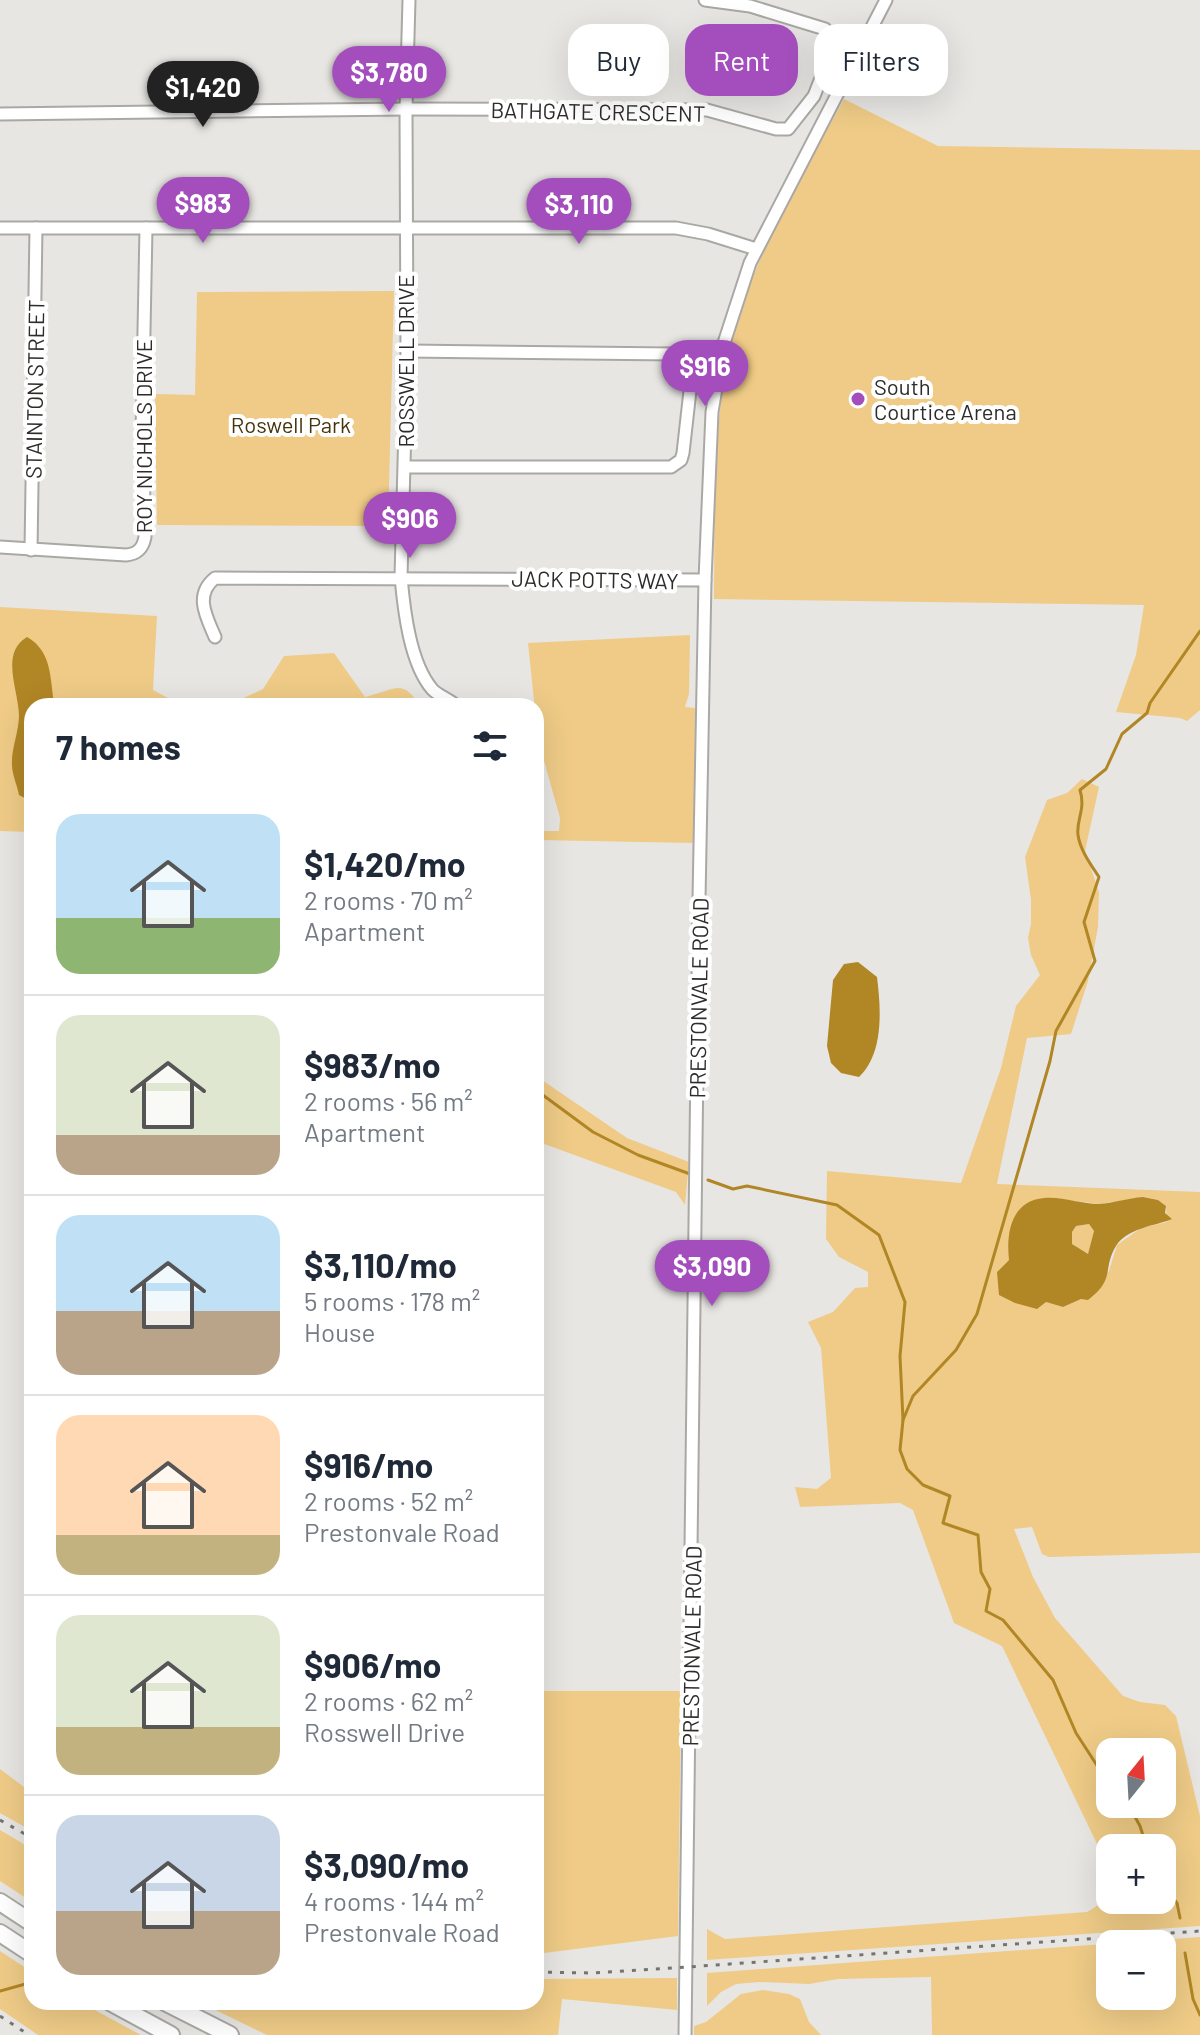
<!DOCTYPE html>
<html lang="en">
<head>
<meta charset="utf-8">
<style>
	:root { --surface:#fff; --page:#f6f6f7; --text:#1f2937; --muted:#747a83; --line:#e0e1e3; --accent:#a34ebc }
	body { margin:0; font-family:Barlow,sans-serif; background:var(--page); color:var(--text); height:100vh; display:flex; flex-direction:column; font-size:30px; white-space:nowrap }
	* { box-sizing:border-box; margin:0 }
	p { font-size:26px; color:var(--muted) }
	.icon { flex:none; width:44px; height:44px; fill:none; stroke:currentColor; stroke-width:2; stroke-linecap:round; stroke-linejoin:round }
	.map { position:relative; flex:1; overflow:hidden }
	.panel { position:absolute; left:24px; top:698px; width:520px; height:1312px; display:flex; flex-direction:column; background:var(--surface); border-radius:24px; box-shadow:0 8px 32px #0002 }
	.panel>* { flex:none }
	.top-card { position:absolute; left:568px; top:24px; width:512px; height:72px; display:flex; gap:16px }
	.needle { width:52px; rotate:18deg }
	.tools { position:absolute; left:1096px; top:1738px; display:grid; gap:16px }
	.tools a { display:grid; place-items:center; width:80px; height:80px; border-radius:16px; background:var(--surface); box-shadow:0 8px 32px #0002; font-size:40px }
	.price { position:absolute; translate:-50% -68px; padding:0 18px; border-radius:28px; background:var(--accent); color:#fff; font-size:26px; line-height:52px; filter:drop-shadow(0 2px 4px #0008) }
	.price::after { content:''; position:absolute; left:50%; top:48px; width:24px; height:18px; margin-left:-12px; background:inherit; clip-path:polygon(0 0,100% 0,50% 100%) }
	.price.selected { background:#222; color:#fff }
	ul { padding:0; list-style:none }
	li { display:flex; align-items:center; gap:24px; height:200px; padding:0 32px }
	li+li { border-top:2px solid var(--line) }
	li span { display:grid; place-items:center; flex:none; width:224px; height:160px; border-radius:24px; color:#555 }
	li>.icon { margin-inline-start:auto }
	span .icon { width:96px; height:96px; fill:#fffc; stroke-width:1 }
	li b { font-size:34px }
	h2 { display:flex; justify-content:space-between; align-items:center; height:96px; padding:0 32px; font-size:34px }
	.chip { padding:0 28px; border-radius:24px; background:var(--surface); box-shadow:0 8px 32px #0002; font-size:28px; line-height:72px }
	.chip.selected { background:var(--accent); color:#fff }
	.map>svg:first-child { display:block }
</style>
</head>
<body>
<div class="map">
<svg width="1200" height="2035" viewBox="0 0 1200 2035">
	<rect width="100%" height="100%" fill="#e8e6e3"/>
	<g fill="#efcb87" fill-rule="evenodd">
		<path d="M844,99L938,146L1200,150V710L1187,721L1180,718L1116,712L1136,655L1144,605L714,599C715,492 710,379 752,279C777,217 812,158 844,99Z"/>
		<polygon points="394,291 388,526 157,525 155,394 195,395 197,292"/>
		<polygon points="0,607 157,616 153,690 183,706 32,706 32,832 0,831"/>
		<polygon points="690,635 689,694 685,707 695,708 694,843 536,840 536,831 559,831 560,818 538,739 528,643"/>
		<path d="M334,653L365,697C395,690 402,677 420,706H226L263,689L284,656Z"/>
		<path d="M1082,779L1099,787L1085,851L1099,892L1098,927L1088,981L1071,1034L1027,1038L997,1184L1200,1192V1553L1049,1557L1042,1554L1032,1527L1014,1529L1033,1577L1055,1618L1123,1696L1140,1702L1165,1705L1176,1716L1200,1816V1926L707,1960V1929L725,1939L1087,1912L1110,1898L1162,1900V1848H1110V1871L1002,1646L954,1623L913,1510L900,1503L800,1507L795,1487L817,1489L831,1478L821,1348L808,1322L833,1312L855,1288L868,1287V1272L839,1257L826,1239L827,1171L961,1183L1001,1068L1016,1006L1040,975L1031,955L1028,938L1031,924V900L1025,857L1047,800L1067,793ZM1143,1197L1158,1200L1166,1206L1167,1222L1141,1228L1117,1245L1109,1271L1081,1299L1063,1307L1046,1302L997,1272L1009,1260L1044,1198L1101,1204ZM1110,1752H1162V1804H1110Z"/>
		<polygon points="536,1076 627,1138 689,1162 685,1205 676,1192 536,1141"/>
		<polygon points="1089,1224 1094,1231 1088,1255 1072,1244 1072,1232 1076,1226"/>
		<polygon points="681,1691 678,1936 536,1954 536,1691"/>
		<polygon points="0,1769 32,1793 32,1831 0,1813"/>
		<polygon points="0,1830 32,1849 32,1902 0,1881"/>
		<path d="M1200,1937V2035H932L931,1977L838,1979L809,1984L759,1982L736,1984L721,1992L707,2006V1973ZM1110,1944H1162V1996H1110Z"/>
		<polygon points="0,1951 32,1972 32,2002 80,2002 141,2035 38,2035 0,2009"/>
		<polygon points="677,1978 677,2010 562,1999 558,2035 267,2035 199,2002 536,2002 536,1979"/>
		<polygon points="763,1990 789,1994 800,1999 809,2022 821,2035 694,2035 694,2026 706,2022 741,1994"/>
	</g>
	<g fill="#b18625" fill-rule="evenodd">
		<path d="M27,637C52,651 50,678 54,703L74,706H32V802L19,795C17,785 12,774 12,765C11,749 19,732 19,715C18,688 0,653 27,637Z"/>
		<path d="M858,962L877,977C881,1009 884,1053 859,1077L841,1073L831,1063L827,1046L833,980L844,964Z"/>
		<path d="M1143,1197L1158,1200L1166,1206L1165,1213L1172,1219C1155,1226 1127,1228 1116,1246C1102,1269 1116,1279 1088,1300L1081,1299L1063,1307L1046,1302L1037,1309L1015,1303L999,1295L997,1272L1009,1260C1006,1233 1011,1201 1044,1198C1061,1196 1081,1204 1099,1204C1114,1203 1128,1198 1143,1197ZM1089,1224L1094,1231L1088,1254L1072,1244V1232L1076,1226Z"/>
	</g>
	<g fill="none" stroke-linecap="round" stroke-linejoin="round">
		<g stroke="#b18625" stroke-width="3">
			<polyline points="536,1090 593,1132 638,1155 690,1174"/>
			<polyline points="708,1180 733,1189 747,1186 837,1205 879,1235 905,1302 900,1356 903,1420 900,1450 907,1469 923,1485 950,1496 943,1523 978,1535 981,1572 990,1589 986,1611 1003,1620 1053,1680 1076,1733 1098,1767 1110,1779"/>
			<path d="M903,1420L913,1396L956,1350L977,1314L1050,1061L1056,1031L1095,961L1084,922L1099,877C1091,865 1080,850 1078,835C1076,819 1086,810 1080,790L1106,769L1122,734L1147,713L1150,703L1200,631"/>
			<polyline points="1128,1804 1140,1826 1147,1848"/>
			<polyline points="1162,1882 1177,1903 1180,1918"/>
			<polyline points="1185,1953 1193,1999 1200,2015"/>
			<polyline points="0,1991 29,1983"/>
		</g>
		<g stroke="#aaa8a5" stroke-width="15">
			<g id="minor">
				<path d="M409,0L406,109L407,351L401,577C404,611 410,663 432,689C437,695 448,699 454,704"/>
				<polyline points="0,114 406,109 707,110 776,129 788,129 814,96 834,45 825,29 750,6 705,0"/>
				<polyline points="0,228 676,228 708,234 756,249"/>
				<polyline points="405,467 671,467 681,460 683,453 692,373 689,361 674,354 407,351"/>
				<path d="M0,547L126,555C138,554 143,548 145,537L142,433L146,228"/>
				<polyline points="31,550 36,228"/>
				<path d="M215,637C206,616 194,595 215,578L705,580"/>
				<polyline points="685,2035 699,899 705,580 712,412 723,346 750,263 886,0"/>
			</g>
		</g>
		<g stroke="#aaa8a5" stroke-width="20">
			<g id="highway">
				<polyline points="0,1902 32,1923"/>
				<polyline points="0,1933 32,1954"/>
				<polyline points="110,2002 171,2035"/>
				<polyline points="165,2002 230,2035"/>
			</g>
		</g>
		<use href="#minor" stroke="#fff" stroke-width="11"/>
		<use href="#highway" stroke="#fff" stroke-width="16"/>
		<g stroke="#767473" stroke-width="3" stroke-dasharray="4 8" stroke-linecap="butt">
			<polyline points="0,1820 32,1838"/>
			<polyline points="536,1972 592,1973 687,1967 1200,1931"/>
			<polyline points="0,2016 29,2035"/>
		</g>
	</g>
	<circle fill="#a34ebc" stroke="#fff" stroke-width="3" cx="858" cy="399" r="8"/>
	<g text-anchor="middle" dominant-baseline="central" stroke-width="8" stroke-linejoin="round" paint-order="stroke">
		<g font-size="22" fill="#2d2c2b" stroke="#fff">
			<text transform="translate(598 111) rotate(1)">BATHGATE CRESCENT</text>
			<text transform="translate(405 361) rotate(-90)">ROSSWELL DRIVE</text>
			<text transform="translate(34 389) rotate(-89)">STAINTON STREET</text>
			<text transform="translate(143 436) rotate(-90)">ROY NICHOLS DRIVE</text>
			<text transform="translate(595 579) rotate(1)">JACK POTTS WAY</text>
			<text transform="translate(698 998) rotate(-89)">PRESTONVALE ROAD</text>
			<text transform="translate(691 1646) rotate(-89)">PRESTONVALE ROAD</text>
		</g>
		<g font-size="22" fill="#2d2c2b" stroke="#fff" text-anchor="start">
			<text x="874" y="386">South<tspan x="874" dy="25">Courtice Arena</tspan></text>
		</g>
		<g font-size="22" fill="#47340d" stroke="#fff">
			<text x="291" y="424">Roswell Park</text>
		</g>
	</g>
</svg>
<div class="tools">
<a><svg class="needle" viewBox="-14 -14 28 28"><path d="M0-13l5 13h-10z" fill="#e53935"/><path d="M0 13l5-13h-10z" fill="#747a83"/></svg></a>
<a>+</a>
<a>−</a>
</div>
<b class="price" style="left:389px;top:114px">$3,780</b>
<b class="price selected" style="left:203px;top:129px">$1,420</b>
<b class="price" style="left:203px;top:245px">$983</b>
<b class="price" style="left:579px;top:246px">$3,110</b>
<b class="price" style="left:705px;top:408px">$916</b>
<b class="price" style="left:410px;top:560px">$906</b>
<b class="price" style="left:712px;top:1308px">$3,090</b>
<div class="top-card">
<a class="chip">Buy</a>
<a class="chip selected">Rent</a>
<a class="chip">Filters</a>
</div>
<section class="panel">
<h2>7 homes<svg class="icon" aria-label="filters" viewBox="0 0 24 24"><path d="M4 7h16M4 17h16"/><circle cx="9" cy="7" r="2"/><circle cx="15" cy="17" r="2"/></svg></h2>
<ul>
<li><span style="background:linear-gradient(#bfe0f5 65%,#8fb573 0)"><svg class="icon" aria-label="home" viewBox="0 0 24 24"><path d="M3 11l9-7 9 7M6 9v11h12V9"/></svg></span><div><b>$1,420/mo</b><p>2 rooms · 70 m²</p><p>Apartment</p></div></li>
<li><span style="background:linear-gradient(#dfe7d0 75%,#b9a48a 0)"><svg class="icon" aria-label="home" viewBox="0 0 24 24"><path d="M3 11l9-7 9 7M6 9v11h12V9"/></svg></span><div><b>$983/mo</b><p>2 rooms · 56 m²</p><p>Apartment</p></div></li>
<li><span style="background:linear-gradient(#bfe0f5 60%,#b9a48a 0)"><svg class="icon" aria-label="home" viewBox="0 0 24 24"><path d="M3 11l9-7 9 7M6 9v11h12V9"/></svg></span><div><b>$3,110/mo</b><p>5 rooms · 178 m²</p><p>House</p></div></li>
<li><span style="background:linear-gradient(#ffd9b3 75%,#c2b280 0)"><svg class="icon" aria-label="home" viewBox="0 0 24 24"><path d="M3 11l9-7 9 7M6 9v11h12V9"/></svg></span><div><b>$916/mo</b><p>2 rooms · 52 m²</p><p>Prestonvale Road</p></div></li>
<li><span style="background:linear-gradient(#dfe7d0 70%,#c2b280 0)"><svg class="icon" aria-label="home" viewBox="0 0 24 24"><path d="M3 11l9-7 9 7M6 9v11h12V9"/></svg></span><div><b>$906/mo</b><p>2 rooms · 62 m²</p><p>Rosswell Drive</p></div></li>
<li><span style="background:linear-gradient(#c9d6e8 60%,#b9a48a 0)"><svg class="icon" aria-label="home" viewBox="0 0 24 24"><path d="M3 11l9-7 9 7M6 9v11h12V9"/></svg></span><div><b>$3,090/mo</b><p>4 rooms · 144 m²</p><p>Prestonvale Road</p></div></li>
</ul>
</section>
</div>
</body>
</html>
